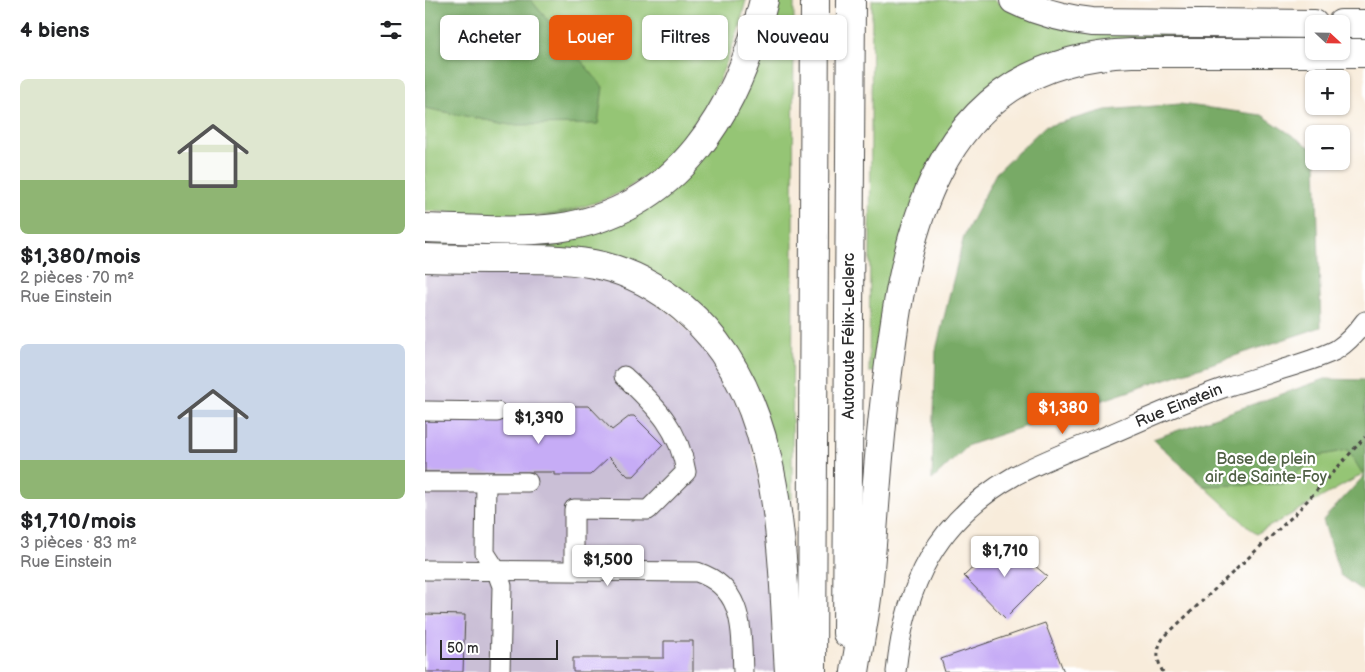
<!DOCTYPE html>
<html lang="fr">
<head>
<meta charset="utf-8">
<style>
	:root { --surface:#fff; --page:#f6f6f6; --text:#202124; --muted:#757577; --accent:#ea580c }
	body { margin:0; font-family:"Balsamiq Sans",sans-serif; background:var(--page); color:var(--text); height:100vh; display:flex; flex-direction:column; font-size:19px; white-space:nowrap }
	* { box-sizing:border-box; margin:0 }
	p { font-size:16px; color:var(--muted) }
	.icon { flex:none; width:28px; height:28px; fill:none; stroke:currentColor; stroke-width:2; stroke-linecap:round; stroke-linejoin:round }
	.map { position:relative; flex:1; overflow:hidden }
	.drawer { display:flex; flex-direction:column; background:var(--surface); width:425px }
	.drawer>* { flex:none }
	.banner { position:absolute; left:15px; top:15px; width:475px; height:45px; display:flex; gap:10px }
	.needle { width:32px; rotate:112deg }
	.buttons { position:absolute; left:880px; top:15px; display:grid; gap:10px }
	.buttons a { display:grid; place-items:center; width:45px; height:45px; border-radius:8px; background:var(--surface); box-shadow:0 1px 4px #0004; font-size:25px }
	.scale { position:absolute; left:15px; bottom:12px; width:118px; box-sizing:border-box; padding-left:5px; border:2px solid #2b2b2b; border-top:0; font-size:14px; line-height:18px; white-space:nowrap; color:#2b2b2b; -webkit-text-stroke:4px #fff; paint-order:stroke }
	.price { position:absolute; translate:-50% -42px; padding:0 11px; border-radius:5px; background:#fff; color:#222; font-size:16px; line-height:32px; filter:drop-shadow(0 1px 2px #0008) }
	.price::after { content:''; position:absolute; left:50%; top:30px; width:15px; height:11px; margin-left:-8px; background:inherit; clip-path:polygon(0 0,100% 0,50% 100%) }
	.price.on { background:var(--accent); color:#fff }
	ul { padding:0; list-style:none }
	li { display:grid; align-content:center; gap:10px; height:265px; padding:0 20px }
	li span { display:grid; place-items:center; height:155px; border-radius:8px; color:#555 }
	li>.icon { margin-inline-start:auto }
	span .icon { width:90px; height:90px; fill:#fffc; stroke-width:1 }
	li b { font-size:21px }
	h2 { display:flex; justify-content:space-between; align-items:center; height:60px; padding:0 20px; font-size:21px }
	.chip { padding:0 18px; border-radius:8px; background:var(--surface); box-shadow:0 1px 4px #0004; font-size:18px; line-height:45px }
	.chip.on { background:var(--accent); color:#fff }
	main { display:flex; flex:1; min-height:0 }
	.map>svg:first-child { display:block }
</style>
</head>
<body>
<main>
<section class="drawer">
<h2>4 biens<svg class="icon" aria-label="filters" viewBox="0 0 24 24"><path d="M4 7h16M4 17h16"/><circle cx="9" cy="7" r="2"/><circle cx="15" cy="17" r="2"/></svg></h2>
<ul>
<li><span style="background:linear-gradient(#dfe7d0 65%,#8fb573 0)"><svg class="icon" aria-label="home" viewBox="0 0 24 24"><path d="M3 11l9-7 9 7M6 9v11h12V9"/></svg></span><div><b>$1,380/mois</b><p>2 pièces · 70 m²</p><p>Rue Einstein</p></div></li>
<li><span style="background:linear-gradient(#c9d6e8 75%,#8fb573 0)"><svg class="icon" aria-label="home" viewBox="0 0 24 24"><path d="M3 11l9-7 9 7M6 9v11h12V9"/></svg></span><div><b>$1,710/mois</b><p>3 pièces · 83 m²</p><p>Rue Einstein</p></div></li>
</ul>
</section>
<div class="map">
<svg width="940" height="672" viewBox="0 0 940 672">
	<rect width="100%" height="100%" fill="#fff"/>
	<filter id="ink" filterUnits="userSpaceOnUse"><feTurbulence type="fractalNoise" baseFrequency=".02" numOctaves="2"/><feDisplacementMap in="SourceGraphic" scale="10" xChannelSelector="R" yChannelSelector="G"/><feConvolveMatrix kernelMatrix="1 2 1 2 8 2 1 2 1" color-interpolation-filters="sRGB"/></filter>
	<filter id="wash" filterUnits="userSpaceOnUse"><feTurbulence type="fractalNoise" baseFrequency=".0096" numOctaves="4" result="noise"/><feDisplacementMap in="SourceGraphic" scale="20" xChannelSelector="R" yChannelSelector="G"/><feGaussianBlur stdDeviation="1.12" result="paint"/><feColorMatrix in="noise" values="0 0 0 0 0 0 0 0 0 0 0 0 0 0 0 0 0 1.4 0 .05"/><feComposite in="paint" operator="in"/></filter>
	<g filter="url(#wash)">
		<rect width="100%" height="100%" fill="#f8ecdb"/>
		<polygon fill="#cabfd6" points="0,274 136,274 157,275 179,280 208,289 247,314 278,346 305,388 321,426 334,475 342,524 352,672 0,672"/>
		<g fill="#95c574" stroke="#607850">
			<path d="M0,0H321C303,76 266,155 194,193C186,197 177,200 169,203C150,210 130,215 110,216C74,217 36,213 0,211Z"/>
			<polygon points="350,0 369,0 367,499 359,499 298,332 279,309 259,291 11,248 11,238 244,192"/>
			<polygon points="447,0 569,0 582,8 862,33 862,44 685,43 642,49 619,58 541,110 452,372 444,372"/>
			<polygon points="940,405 940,473 831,534 728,439 883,407"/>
		</g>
		<g fill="#78aa66" stroke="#526a48">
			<polygon points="0,0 106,0 178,87 173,124 85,125 0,108"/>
			<polygon points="755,104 837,115 889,150 889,161 891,161 896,327 544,445 507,480 511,350 539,236 571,173 619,127 681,110"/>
			<polygon points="900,379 940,380 940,593 915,575 898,520 939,476 923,450 892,456 859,484 779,486 728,439"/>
		</g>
		<g id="blocks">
			<g fill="#c6acf6">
				<polygon points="126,406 164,406 187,430 205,416 209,416 238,445 209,476 203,476 184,457 165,475 129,475 129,472 0,472 0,421 126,420"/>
				<polygon points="578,539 622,576 580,618 539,576"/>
				<polygon points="0,614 40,615 38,672 0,672"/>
				<polygon points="620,623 639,672 520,672 516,659"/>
				<polygon points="239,641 268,641 268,672 148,672 148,658 239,658"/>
			</g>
		</g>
	</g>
	<g filter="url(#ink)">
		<use href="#blocks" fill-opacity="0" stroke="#4a4845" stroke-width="1"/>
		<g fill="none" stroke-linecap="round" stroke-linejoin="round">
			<g stroke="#4a4845" stroke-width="21">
				<g id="minor">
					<polyline points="0,411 72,412"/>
					<polyline points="0,482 103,482"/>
					<polyline points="61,482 60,553 71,570 77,586 75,672"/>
					<path d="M0,570L272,572C320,588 316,630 318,672"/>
					<path d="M149,570V509L223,510L261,472C254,427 230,406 199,376"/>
					<path d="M471,672C480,584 512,519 591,475C620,460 651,448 681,436C723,418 764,399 807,385C828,379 848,372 868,366C883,361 897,357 911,350C922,343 932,332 940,321"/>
				</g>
			</g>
			<g stroke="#4a4845" stroke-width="30">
				<g id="highway">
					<path d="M589,0C614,12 639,19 667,22L889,24"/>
					<polyline points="916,24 940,24"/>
					<path d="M0,228C42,229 92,233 132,228C254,211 313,110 339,0"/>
					<path d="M0,258C30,259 61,259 91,259C120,259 149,259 178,266C207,273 234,288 258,308C360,393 356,551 364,672"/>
					<polyline points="422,633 426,0"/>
					<polyline points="387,672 390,0"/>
					<path d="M430,672C434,645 440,617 443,590C449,529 452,467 459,406C477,244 503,60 707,53H940"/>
				</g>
			</g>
			<path stroke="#4a4845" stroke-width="3" stroke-dasharray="4 4" stroke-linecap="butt" d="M738,672C731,660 731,648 739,637L871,513L940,437"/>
			<use href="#minor" stroke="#fff" stroke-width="19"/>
			<use href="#highway" stroke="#fff" stroke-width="28"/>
		</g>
	</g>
	<g text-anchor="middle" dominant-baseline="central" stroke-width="4.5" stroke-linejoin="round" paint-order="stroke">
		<g font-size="16" fill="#2b2b2b" stroke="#fff">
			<text transform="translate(424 336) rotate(-90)">Autoroute Félix-Leclerc</text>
			<text transform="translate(754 406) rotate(-22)">Rue Einstein</text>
		</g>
		<g font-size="16" fill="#506145" stroke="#fff">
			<text x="841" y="459">Base de plein<tspan x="841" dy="18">air de Sainte-Foy</tspan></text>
		</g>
	</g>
</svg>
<div class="buttons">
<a><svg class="needle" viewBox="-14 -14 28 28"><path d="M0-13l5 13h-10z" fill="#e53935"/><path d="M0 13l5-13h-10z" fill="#757577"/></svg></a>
<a>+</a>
<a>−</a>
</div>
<div class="scale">50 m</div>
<b class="price on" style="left:638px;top:435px">$1,380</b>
<b class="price" style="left:114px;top:445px">$1,390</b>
<b class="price" style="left:580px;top:578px">$1,710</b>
<b class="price" style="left:183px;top:587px">$1,500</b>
<div class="banner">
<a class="chip">Acheter</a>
<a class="chip on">Louer</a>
<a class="chip">Filtres</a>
<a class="chip">Nouveau</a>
</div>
</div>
</main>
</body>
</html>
